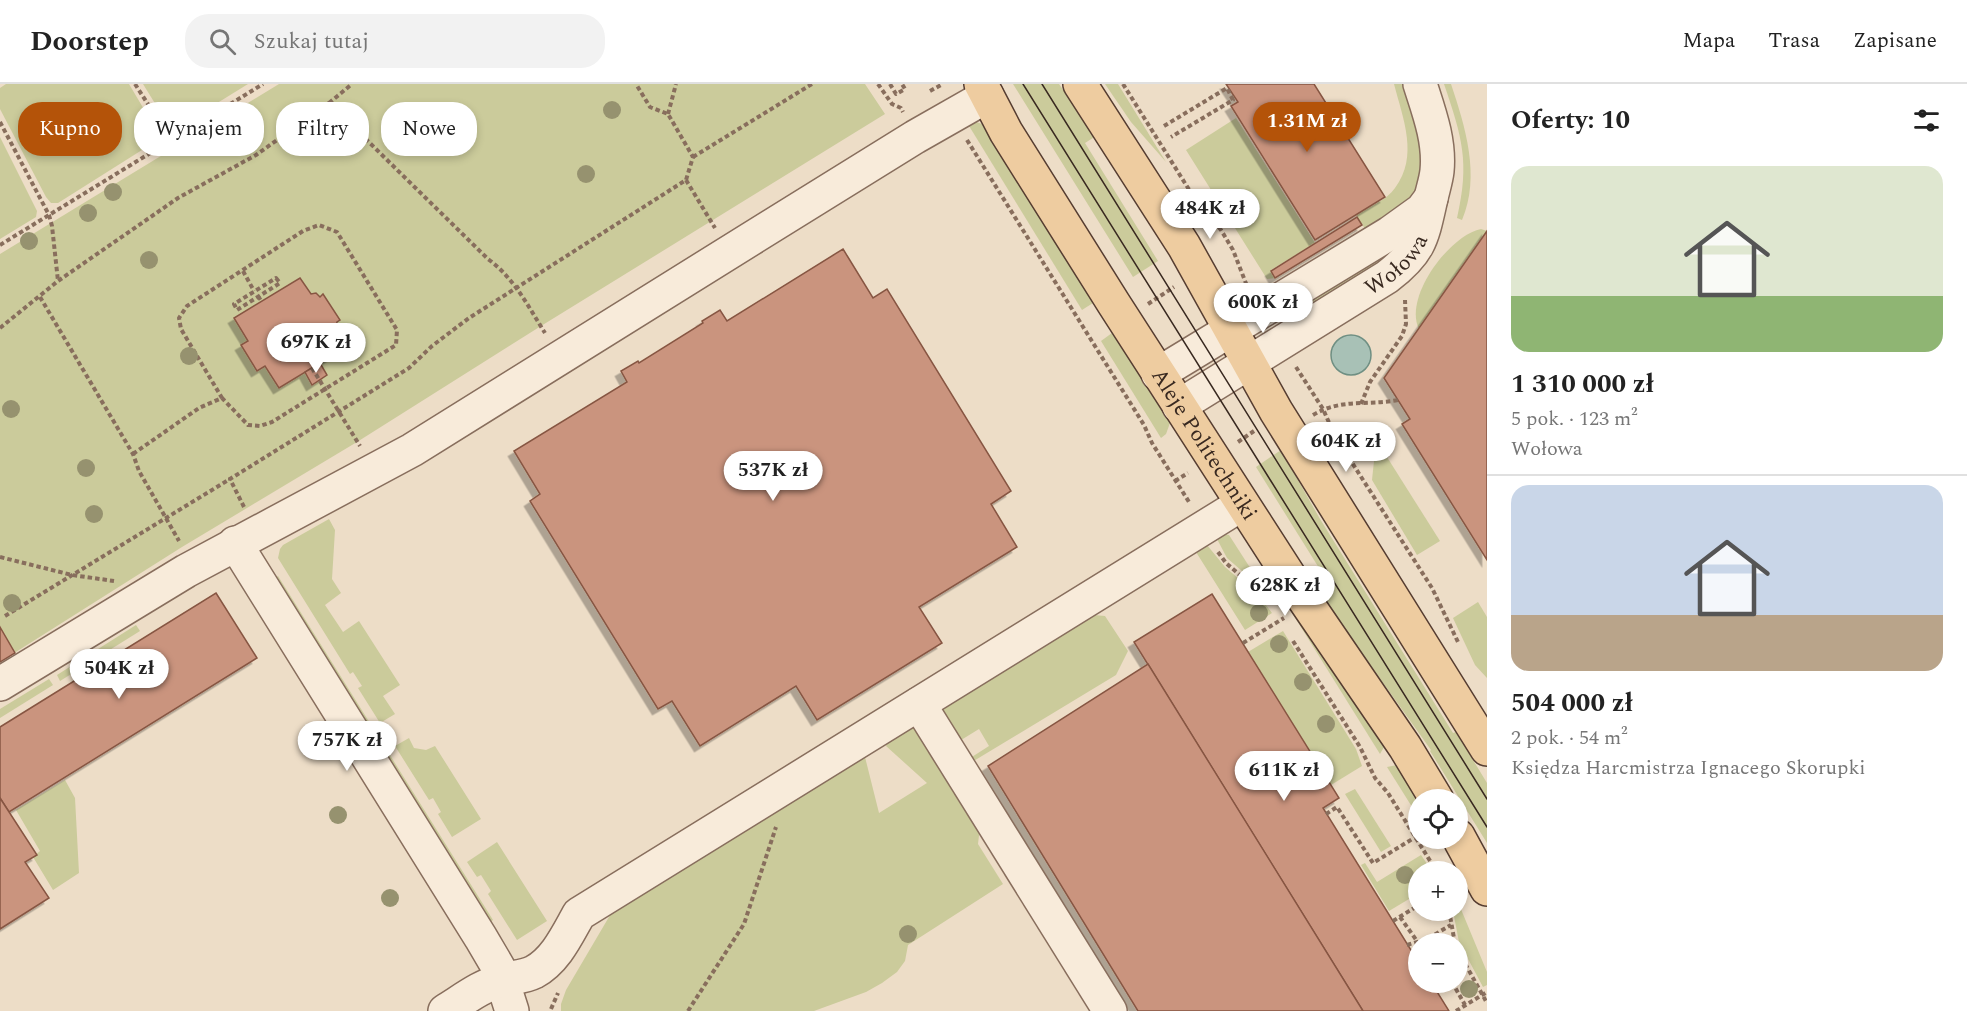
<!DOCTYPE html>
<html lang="pl">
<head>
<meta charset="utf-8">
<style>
	:root { --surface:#fff; --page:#f2f2f2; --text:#222; --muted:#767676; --line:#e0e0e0; --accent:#b45309 }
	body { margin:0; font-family:Spectral,serif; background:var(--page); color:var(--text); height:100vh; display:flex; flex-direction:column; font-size:22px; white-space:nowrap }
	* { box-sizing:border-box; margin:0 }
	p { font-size:20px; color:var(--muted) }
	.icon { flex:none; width:33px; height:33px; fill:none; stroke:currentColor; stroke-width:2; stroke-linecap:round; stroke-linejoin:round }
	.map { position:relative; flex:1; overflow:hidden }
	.sheet { display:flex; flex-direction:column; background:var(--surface); width:480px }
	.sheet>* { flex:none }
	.guide { position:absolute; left:18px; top:18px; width:570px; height:54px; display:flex; gap:12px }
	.controls { position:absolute; left:1408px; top:705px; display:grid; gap:12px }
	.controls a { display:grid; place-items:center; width:60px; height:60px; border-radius:50%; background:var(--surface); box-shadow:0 3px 9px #0003; font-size:30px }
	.price { position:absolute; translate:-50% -51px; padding:0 14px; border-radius:21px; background:#fff; color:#222; font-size:20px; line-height:39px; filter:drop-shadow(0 2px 3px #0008) }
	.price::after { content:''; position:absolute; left:50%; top:36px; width:18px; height:14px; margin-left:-9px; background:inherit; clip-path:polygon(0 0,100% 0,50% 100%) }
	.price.on { background:var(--accent); color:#fff }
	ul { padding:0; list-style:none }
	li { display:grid; align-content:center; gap:12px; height:318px; padding:0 24px }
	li+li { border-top:2px solid var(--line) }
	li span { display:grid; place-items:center; height:186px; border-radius:18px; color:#555 }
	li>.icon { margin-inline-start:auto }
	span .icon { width:108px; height:108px; fill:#fffc; stroke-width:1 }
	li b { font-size:26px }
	h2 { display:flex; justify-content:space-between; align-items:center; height:72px; padding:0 24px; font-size:26px }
	.pill { padding:0 21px; border-radius:24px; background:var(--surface); box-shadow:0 3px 9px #0003; font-size:21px; line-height:54px }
	.pill.on { background:var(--accent); color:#fff }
	header { display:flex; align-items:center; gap:36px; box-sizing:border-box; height:84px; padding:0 30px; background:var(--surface); border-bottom:2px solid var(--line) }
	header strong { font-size:28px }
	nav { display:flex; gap:33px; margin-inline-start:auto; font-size:21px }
	.search { width:420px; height:54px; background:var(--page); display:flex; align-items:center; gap:15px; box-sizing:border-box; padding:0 21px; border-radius:24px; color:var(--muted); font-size:22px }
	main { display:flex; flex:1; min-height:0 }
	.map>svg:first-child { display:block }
</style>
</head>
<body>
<header>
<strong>Doorstep</strong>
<div class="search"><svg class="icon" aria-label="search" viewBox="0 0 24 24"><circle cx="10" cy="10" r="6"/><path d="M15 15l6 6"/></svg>Szukaj tutaj</div>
<nav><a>Mapa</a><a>Trasa</a><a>Zapisane</a></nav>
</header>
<main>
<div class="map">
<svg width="1487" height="927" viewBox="0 0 1487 927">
	<defs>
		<filter id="shadow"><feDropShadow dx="-5.5" dy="5.5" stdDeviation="0" flood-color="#0004"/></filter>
	</defs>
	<rect width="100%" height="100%" fill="#edddc7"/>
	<g fill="#cbcb9b">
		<polygon points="6,0 129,0 161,54 58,119 51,119 46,113 0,25 0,4"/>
		<polygon points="143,0 248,0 172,47"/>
		<polygon points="279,0 865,0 885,30 541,242 357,358 182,463 0,578 0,170"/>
		<polygon points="1013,0 1059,0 1096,52 1085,59 1158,177 1133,193"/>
		<polygon points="1105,0 1118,0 1166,78 1131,38"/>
		<path d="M1394,0H1404C1416,35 1435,89 1405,121C1395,133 1381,142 1369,151L1356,131C1368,123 1387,116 1395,104C1419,72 1403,35 1394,0Z"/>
		<path d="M1444,0H1451C1465,42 1481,92 1462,136L1457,134C1470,78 1462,53 1444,0Z"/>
		<polygon points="1236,34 1315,159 1271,186 1275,194 1267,195 1186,66"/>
		<polygon points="971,36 982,40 1093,219 1082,226 966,37"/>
		<polygon points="0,53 37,127 36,133 0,155"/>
		<path d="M1481,145L1487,147L1419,245C1403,213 1450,151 1481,145Z"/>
		<polygon points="1398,158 1394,170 1292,236 1287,227"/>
		<polygon points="1112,249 1170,339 1166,350 1161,354 1101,257"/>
		<polygon points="1380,362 1440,457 1417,471 1372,396 1374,377"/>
		<polygon points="1281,366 1320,435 1453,649 1456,648 1487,699 1487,759 1430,667 1431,666 1318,508 1329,500 1256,383"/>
		<polygon points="329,435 335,446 332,495 341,509 325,521 343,548 359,537 400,601 383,612 395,630 380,639 358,604 362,602 353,588 350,590 278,474 280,465 283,461"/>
		<polygon points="1224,450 1229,451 1265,507 1227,474 1217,455"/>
		<polygon points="1207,461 1225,483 1259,512 1272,529 1245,546 1196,468"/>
		<polygon points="278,492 493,836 487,840 273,495"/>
		<polygon points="1478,518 1487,533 1487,594 1475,581 1453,534"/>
		<polygon points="1289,524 1384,663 1380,670"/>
		<polygon points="1094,531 1105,532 1128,567 1116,591 972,678 964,678 989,662 979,645 953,661 939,623 1084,534"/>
		<polygon points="136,541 140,547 60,597 57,591"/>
		<polygon points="1283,547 1356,665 1362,682 1331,701 1248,568"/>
		<polygon points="49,595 53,601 0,634 0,625"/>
		<polygon points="914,638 980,743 978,760 1003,800 908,861 905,877 897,888 882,899 866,908 814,927 561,927 561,920 566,906 616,821 864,669 879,729 927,699 886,662 890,653"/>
		<polygon points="409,654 414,664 426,666 435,662 481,735 452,753 438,730 441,728 433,714 429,716 395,662"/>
		<polygon points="1397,681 1419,718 1419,734 1387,683"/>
		<polygon points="65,696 75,714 79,789 53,806 33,773 40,767 16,726"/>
		<polygon points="1355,705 1391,762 1381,768 1345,710"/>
		<polygon points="497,758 547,837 517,856 488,810 491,807 481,791 477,793 467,778"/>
		<polygon points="1421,771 1432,787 1419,788 1419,809 1389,827 1361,781 1365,779 1377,798"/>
		<polygon points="1458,818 1487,888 1487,901 1483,903 1459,858 1453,827 1458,826"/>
	</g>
	<circle fill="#a8c1b6" stroke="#6f8f83" stroke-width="1.5" cx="1351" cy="271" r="20"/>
	<g fill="#ca947e" stroke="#875643" stroke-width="1.5" filter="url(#shadow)">
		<polygon points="1226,0 1314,0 1385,113 1315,156 1231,22 1238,18"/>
		<polygon points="1357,133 1362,141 1275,194 1271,187"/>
		<polygon points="1487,147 1487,476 1402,340 1410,335 1384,294"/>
		<polygon points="843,165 873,214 887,205 1011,407 991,420 1017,463 919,523 942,559 817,636 796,602 700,662 672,617 658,625 530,417 540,410 514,367 627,298 621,287 638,277 639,279 703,239 702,237 720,226 727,237"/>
		<polygon points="300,194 311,210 316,209 320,213 323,210 340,236 337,238 335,247 345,264 279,304 265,282 257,287 241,261 248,257 234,234"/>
		<polygon points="320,279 327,291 312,301 305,288"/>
		<polygon points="216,509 257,574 9,728 0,714 0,643"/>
		<polygon points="1212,510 1339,714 1323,724 1419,879 1419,898 1431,898 1449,927 1363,927 1134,558"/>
		<polygon points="0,543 15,569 0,578"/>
		<polygon points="1148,580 1363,927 1138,927 988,682"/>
		<polygon points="0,714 37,771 25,778 49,814 0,845"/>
	</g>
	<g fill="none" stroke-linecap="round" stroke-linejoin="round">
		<g stroke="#886e5d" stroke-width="36">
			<g id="minor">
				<polyline points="1158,290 1390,149 1422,126 1431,114"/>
				<path id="s1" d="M1179,322L1387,193C1421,167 1422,154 1431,114C1433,105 1436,96 1437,87C1440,57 1429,28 1420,0"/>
				<polyline points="235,459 481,854 498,883 512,927"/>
				<polyline points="0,600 186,487 412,366 749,156 915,53 987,12"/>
				<polyline points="919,620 1110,927"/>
				<path d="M445,927C463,916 481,902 502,896C513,893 524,893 534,888C556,876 567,851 579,830L1242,420"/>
			</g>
		</g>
		<g stroke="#563d31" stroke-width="36">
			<g id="major">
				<path id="s2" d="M981,0L1006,48L1114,220L1304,515L1405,663L1437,716"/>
				<polyline points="1080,0 1184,162 1276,327 1487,665"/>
				<polyline points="1458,752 1487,805"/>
			</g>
		</g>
		<g stroke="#886e5d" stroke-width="4" stroke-dasharray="4.5 3" stroke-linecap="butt">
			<polyline points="135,0 171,56"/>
			<polyline points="878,0 892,20 901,24 903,28"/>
			<polyline points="890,0 896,10 905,5 902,0"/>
			<polyline points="1123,0 1188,104 1221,146 1233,166 1247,202"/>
			<polyline points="930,7 941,1"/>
			<polyline points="329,19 352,0"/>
			<polyline points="668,30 676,0"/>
			<polyline points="0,38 49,131 52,142 58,197"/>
			<polyline points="1164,42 1227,4 1233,16 1171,53"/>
			<polyline points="967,56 1144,341 1152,359 1189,418"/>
			<polyline points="693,73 812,0"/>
			<polyline points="686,96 715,144"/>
			<polyline points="0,161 263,0"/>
			<polyline points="243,187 254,207"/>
			<polygon points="276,194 280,199 237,226 234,220"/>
			<polyline points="258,212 262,218"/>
			<polyline points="40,213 133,370 139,387 179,457"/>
			<polyline points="1148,220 1174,203"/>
			<path d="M0,244L58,197L178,114L256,71L329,19L488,175C514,194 528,222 545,249"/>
			<polyline points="1296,283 1323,325 1335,352 1432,504 1458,558"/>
			<polyline points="312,284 360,362"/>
			<polyline points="1361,320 1370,298 1402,252 1406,240 1405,216"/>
			<path d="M1313,331C1341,314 1367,322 1398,316"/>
			<polyline points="1238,358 1254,347"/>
			<polyline points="133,370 199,324 222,314 181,245 179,234 187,222 303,147 319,141 337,148 397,246 396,261 272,338 260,342 248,341 222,314"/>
			<polyline points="1175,397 1188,389"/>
			<polyline points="244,423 230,395 409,284 432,262 469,234 686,96 693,73 668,30 650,23 636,0"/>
			<polyline points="1218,468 1226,479 1265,513"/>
			<polyline points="0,473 72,491 114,497"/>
			<polyline points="5,532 230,395"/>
			<polyline points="1293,557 1360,663 1375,694 1388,709 1437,788"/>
			<polyline points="1243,559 1284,534"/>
			<polyline points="1326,730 1337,723 1373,779 1419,751"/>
			<polyline points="1449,826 1455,860"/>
			<polyline points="1400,833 1417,857"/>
			<polyline points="1393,837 1419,821"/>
			<polyline points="1430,860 1427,855 1451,841"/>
			<polyline points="1407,861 1427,855"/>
			<polyline points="1458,867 1487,919"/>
			<polyline points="1452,898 1465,921"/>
			<polyline points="551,925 558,909"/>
			<polyline points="688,927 744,840 776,743"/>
			<polyline points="1456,927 1487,908"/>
		</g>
		<use href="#minor" stroke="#f8ebda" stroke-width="33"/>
		<use href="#major" stroke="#eecca0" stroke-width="33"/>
		<g stroke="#392920" stroke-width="1.5">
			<polyline points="1023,0 1487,743"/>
			<polyline points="1042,0 1487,715"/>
		</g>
	</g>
	<g fill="#96926f">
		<circle cx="612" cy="26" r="9"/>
		<circle cx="586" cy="90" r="9"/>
		<circle cx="113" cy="108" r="9"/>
		<circle cx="88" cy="129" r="9"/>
		<circle cx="29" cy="157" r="9"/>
		<circle cx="149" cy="176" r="9"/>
		<circle cx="189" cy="272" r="9"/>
		<circle cx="11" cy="325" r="9"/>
		<circle cx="86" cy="384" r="9"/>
		<circle cx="94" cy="430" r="9"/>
		<circle cx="12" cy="519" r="9"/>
		<circle cx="1259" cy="529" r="9"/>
		<circle cx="1279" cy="560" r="9"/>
		<circle cx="1303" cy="598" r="9"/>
		<circle cx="1326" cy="640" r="9"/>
		<circle cx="338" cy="731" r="9"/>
		<circle cx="1405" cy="791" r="9"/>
		<circle cx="390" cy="814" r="9"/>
		<circle cx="908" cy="850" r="9"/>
		<circle cx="1469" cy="905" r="9"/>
	</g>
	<g text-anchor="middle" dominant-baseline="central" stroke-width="5" stroke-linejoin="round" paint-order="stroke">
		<g font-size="22" fill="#392920" stroke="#f5e8d6">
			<text stroke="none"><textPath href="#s1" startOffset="260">Wołowa</textPath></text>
			<text stroke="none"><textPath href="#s2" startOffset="424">Aleje Politechniki</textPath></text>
		</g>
	</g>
</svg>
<div class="controls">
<a><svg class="icon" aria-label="locate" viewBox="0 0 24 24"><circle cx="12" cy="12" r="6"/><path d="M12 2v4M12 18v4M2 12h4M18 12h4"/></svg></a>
<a>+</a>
<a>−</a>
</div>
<b class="price on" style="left:1307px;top:69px">1.31M zł</b>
<b class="price" style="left:1210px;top:156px">484K zł</b>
<b class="price" style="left:1263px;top:250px">600K zł</b>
<b class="price" style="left:316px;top:290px">697K zł</b>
<b class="price" style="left:1346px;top:389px">604K zł</b>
<b class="price" style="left:773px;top:418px">537K zł</b>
<b class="price" style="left:1285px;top:533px">628K zł</b>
<b class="price" style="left:119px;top:616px">504K zł</b>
<b class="price" style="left:347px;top:688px">757K zł</b>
<b class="price" style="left:1284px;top:718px">611K zł</b>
<div class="guide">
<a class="pill on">Kupno</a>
<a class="pill">Wynajem</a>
<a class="pill">Filtry</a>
<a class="pill">Nowe</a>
</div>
</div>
<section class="sheet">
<h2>Oferty: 10<svg class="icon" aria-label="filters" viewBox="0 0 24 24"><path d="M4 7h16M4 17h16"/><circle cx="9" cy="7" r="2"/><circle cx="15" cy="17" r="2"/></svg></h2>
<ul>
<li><span style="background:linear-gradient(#dfe7d0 70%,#8fb573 0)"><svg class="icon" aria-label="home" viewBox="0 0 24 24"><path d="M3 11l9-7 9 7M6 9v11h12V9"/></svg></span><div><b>1 310 000 zł</b><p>5 pok. · 123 m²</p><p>Wołowa</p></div></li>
<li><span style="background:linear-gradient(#c9d6e8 70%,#b9a48a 0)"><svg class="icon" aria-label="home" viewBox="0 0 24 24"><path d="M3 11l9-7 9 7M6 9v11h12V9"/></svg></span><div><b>504 000 zł</b><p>2 pok. · 54 m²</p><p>Księdza Harcmistrza Ignacego Skorupki</p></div></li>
</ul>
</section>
</main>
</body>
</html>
